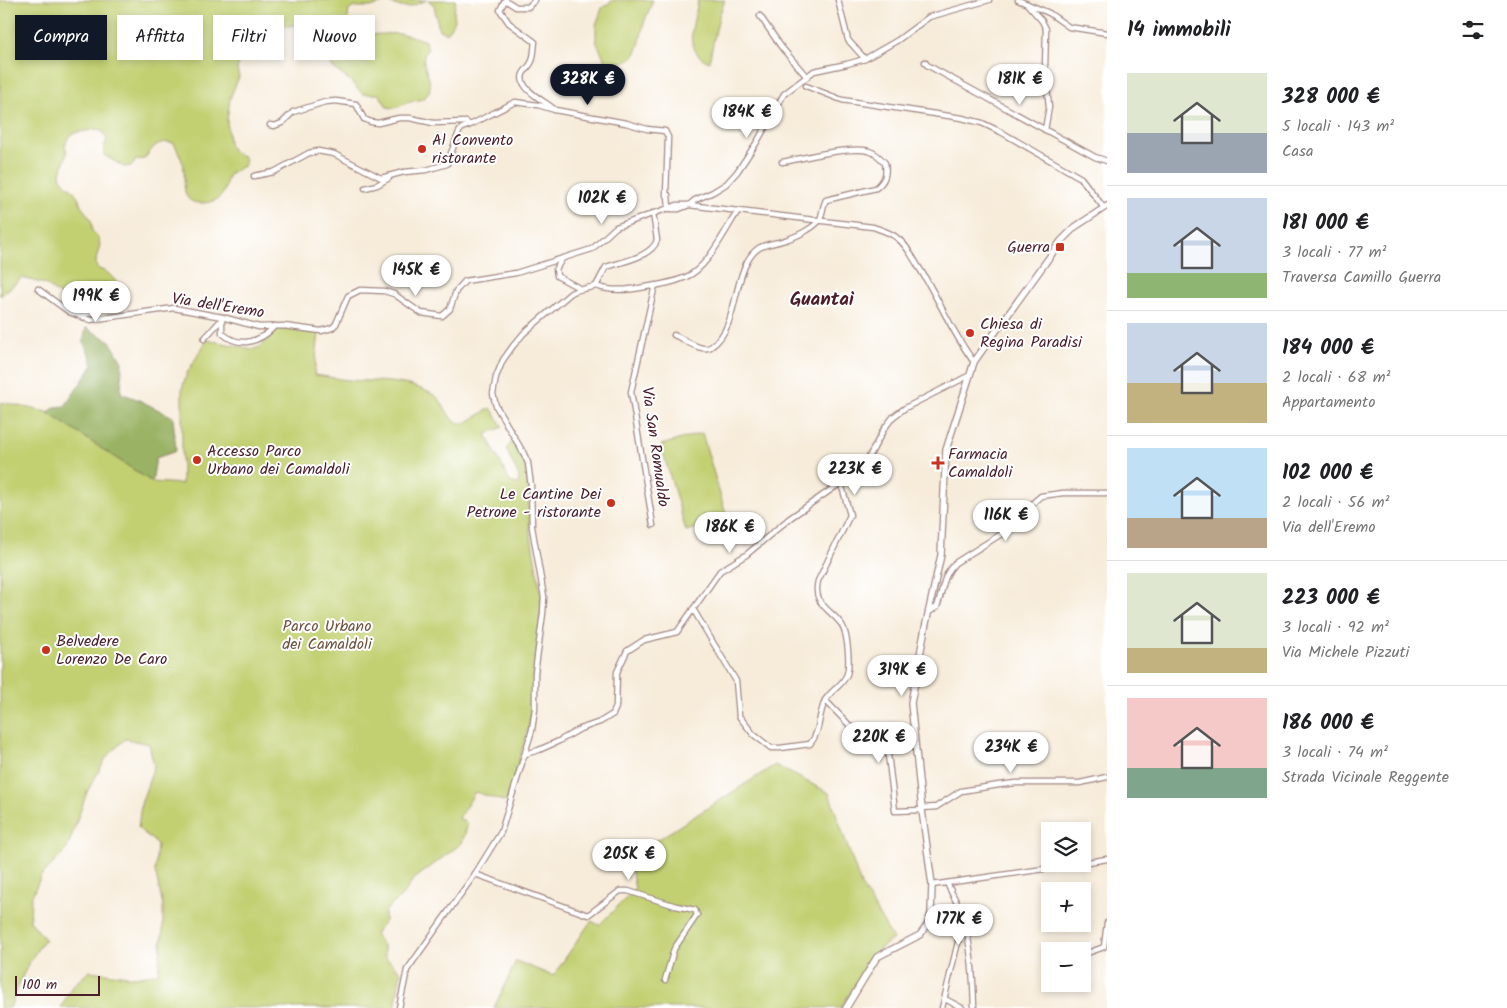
<!DOCTYPE html>
<html lang="it">
<head>
<meta charset="utf-8">
<style>
	:root { --surface:#fff; --page:#f6f6f6; --text:#202124; --muted:#757577; --line:#e0e0e0; --accent:#111827 }
	body { margin:0; font-family:Kalam,sans-serif; background:var(--page); color:var(--text); height:100vh; display:flex; flex-direction:column; font-size:19px; white-space:nowrap }
	* { box-sizing:border-box; margin:0 }
	p { font-size:16px; color:var(--muted) }
	.icon { flex:none; width:28px; height:28px; fill:none; stroke:currentColor; stroke-width:2; stroke-linecap:round; stroke-linejoin:round }
	.map { position:relative; flex:1; overflow:hidden }
	.side { display:flex; flex-direction:column; background:var(--surface); width:400px }
	.side>* { flex:none }
	.hud { position:absolute; left:15px; top:15px; width:475px; height:45px; display:flex; gap:10px }
	.tools { position:absolute; left:1041px; top:822px; display:grid; gap:10px }
	.tools a { display:grid; place-items:center; width:50px; height:50px; border-radius:0px; background:var(--surface); box-shadow:0 2px 8px #0003; font-size:25px }
	.scale { position:absolute; left:15px; bottom:12px; width:85px; box-sizing:border-box; padding-left:5px; border:2px solid #4a1f2b; border-top:0; font-size:14px; line-height:18px; white-space:nowrap; color:#4a1f2b; -webkit-text-stroke:4px #fff; paint-order:stroke }
	.price { position:absolute; translate:-50% -42px; padding:0 11px; border-radius:18px; background:#fff; color:#222; font-size:16px; line-height:32px; filter:drop-shadow(0 1px 2px #0008) }
	.price::after { content:''; position:absolute; left:50%; top:30px; width:15px; height:11px; margin-left:-8px; background:inherit; clip-path:polygon(0 0,100% 0,50% 100%) }
	.price.on { background:var(--accent); color:#fff }
	ul { padding:0; list-style:none }
	li { display:flex; align-items:center; gap:15px; height:125px; padding:0 20px }
	li+li { border-top:1px solid var(--line) }
	li span { display:grid; place-items:center; flex:none; width:140px; height:100px; border-radius:0px; color:#555 }
	li>.icon { margin-inline-start:auto }
	span .icon { width:60px; height:60px; fill:#fffc; stroke-width:1 }
	li b { font-size:21px }
	h2 { display:flex; justify-content:space-between; align-items:center; height:60px; padding:0 20px; font-size:21px }
	.tag { padding:0 18px; border-radius:0px; background:var(--surface); box-shadow:0 2px 8px #0003; font-size:18px; line-height:45px }
	.tag.on { background:var(--accent); color:#fff }
	main { display:flex; flex:1; min-height:0 }
	.map>svg:first-child { display:block }
</style>
</head>
<body>
<main>
<div class="map">
<svg width="1107" height="1008" viewBox="0 0 1107 1008">
	<rect width="100%" height="100%" fill="#fff"/>
	<filter id="ink" filterUnits="userSpaceOnUse"><feTurbulence type="fractalNoise" baseFrequency=".02" numOctaves="2"/><feDisplacementMap in="SourceGraphic" scale="10" xChannelSelector="R" yChannelSelector="G"/><feConvolveMatrix kernelMatrix="1 2 1 2 8 2 1 2 1" color-interpolation-filters="sRGB"/></filter>
	<filter id="wash" filterUnits="userSpaceOnUse"><feTurbulence type="fractalNoise" baseFrequency=".0096" numOctaves="4" result="noise"/><feDisplacementMap in="SourceGraphic" scale="20" xChannelSelector="R" yChannelSelector="G"/><feGaussianBlur stdDeviation="1.12" result="paint"/><feColorMatrix in="noise" values="0 0 0 0 0 0 0 0 0 0 0 0 0 0 0 0 0 1.4 0 .05"/><feComposite in="paint" operator="in"/></filter>
	<g filter="url(#wash)">
		<rect width="100%" height="100%" fill="#f7ecda"/>
		<g fill="#c2d072" stroke="#86784e">
			<path d="M0,0H427L409,7H401L386,2L371,7H355L349,10L347,25C362,40 383,32 401,34C410,35 417,38 425,41L428,49C427,49 424,55 424,56C421,68 438,86 425,97C421,101 415,100 410,102C399,105 399,110 387,107L379,94H363C359,91 356,87 352,83C345,75 334,72 329,61C321,46 332,28 318,17C308,20 297,26 287,26C261,28 254,0 236,40L241,55L237,69L239,77L230,98L227,121L229,143L232,150L245,158V165C241,168 235,170 231,173C224,179 228,190 220,197C216,201 208,203 202,203C177,204 187,179 183,164C181,157 177,149 174,143C156,140 154,147 144,159L136,160L132,166L124,167L104,155V147L107,140L104,133L97,129L74,133L68,138L65,145L67,153L60,176C65,186 71,186 76,194C79,197 79,202 81,205C87,217 93,216 92,231C109,246 92,252 97,268L108,273L117,282L115,286L103,283C92,288 87,298 74,291L61,296L45,284L22,278L0,296Z"/>
			<polygon points="428,0 456,0 454,12 455,20 447,33 439,30 434,5"/>
			<path d="M613,0H653C650,9 645,18 643,27C638,51 637,66 606,62L596,41V25L602,8Z"/>
			<path d="M698,0H725L719,16L709,62C680,48 695,24 698,0Z"/>
			<path d="M278,329L319,333L314,375C325,376 337,379 348,380C380,382 405,379 434,395C445,401 446,419 459,423H465L491,408L503,427L486,434L510,482L518,484L519,477L506,449L512,442L520,451L527,470L530,530L541,594V609L529,727L506,802L475,792L459,818L468,824L462,843L413,880L404,894L385,911V921L375,934L384,948L385,957L401,972L395,1008H61L72,986L90,971L135,977L158,973L163,929V906L155,871L157,844L138,828L141,804L154,766L149,744L125,739L106,758L87,792L67,849L41,876L31,898L30,921L45,939C28,961 19,982 10,1008H0V404L1,402L47,412L152,482L182,484V389L187,373L207,340L253,349L260,347Z"/>
			<polygon points="702,433 727,518 686,531 661,445"/>
			<polygon points="775,765 829,793 861,885 893,939 874,953 841,1008 494,1008 516,961 553,976 591,921 599,925 635,889 629,858"/>
		</g>
		<polygon fill="#99b264" stroke="#726848" points="86,328 110,341 122,362 121,393 139,400 173,417 176,451 156,458 152,482 48,413 55,407 65,406 93,365 90,355 83,342"/>
	</g>
	<g filter="url(#ink)">
		<g fill="none" stroke-linecap="round" stroke-linejoin="round">
			<g stroke="#a08682" stroke-width="7">
				<g id="minor">
					<path d="M535,0L528,7H516L505,0L500,10L509,23L535,42C534,48 534,56 532,61C530,66 525,70 523,74C517,89 547,102 555,110L626,123L647,129L665,131L668,137L666,195H668L669,209"/>
					<polyline points="838,0 848,40 865,59"/>
					<polyline points="1018,0 1049,13 1069,27 1107,33"/>
					<polyline points="1027,4 1042,21 1046,29 1045,68 1049,107 1045,130"/>
					<polyline points="760,16 782,48 807,77"/>
					<polyline points="925,62 927,65 1095,157 1107,161"/>
					<polyline points="806,86 842,100 962,118 982,123 1001,132 1081,178 1104,208"/>
					<polyline points="270,125 274,126 282,123 293,112 325,102 336,101 356,104 364,119 371,122 378,123 399,118 410,118 433,123 466,122 470,125 515,102 538,105 555,110"/>
					<polyline points="254,176 274,172 309,153 318,151 334,154 381,178 404,172 426,170 447,164 459,132 462,128 470,125"/>
					<polyline points="365,188 377,185 389,178"/>
					<polyline points="672,209 679,209 689,205 695,200 713,192 726,184 737,172 757,142 784,94 814,71 847,64 865,59 898,40 929,17 989,0"/>
					<polyline points="562,259 556,269 557,276 579,288"/>
					<path d="M596,286C611,292 630,290 645,287C659,285 673,283 686,277C708,268 725,230 738,211"/>
					<path d="M38,289L69,312L90,320L174,308L222,317L259,327L284,326L321,331L332,328L336,324L348,296L360,290L384,291L394,294L421,313L442,316L450,309L456,291L465,281L516,273L592,249L616,227L677,205H689L873,227C881,230 890,232 897,238C906,244 912,256 918,266C938,297 952,333 974,362"/>
					<polyline points="78,315 94,313 100,307"/>
					<path d="M222,317V333C240,349 260,342 275,326"/>
					<path d="M674,335C684,339 703,354 712,346C736,329 733,287 747,262C758,241 770,246 788,239C798,236 811,229 818,222C823,217 822,206 826,200L876,188C885,181 887,174 885,163C880,157 876,153 869,151C848,146 805,158 782,162"/>
					<polyline points="204,339 222,319"/>
					<polyline points="653,525 631,392 655,285"/>
					<path d="M693,609L736,681L739,716L753,734L771,748H780L810,744C821,731 818,715 825,701C830,690 843,686 847,674C850,664 848,635 842,625C831,609 812,605 818,581L850,515L841,483"/>
					<path d="M929,612L937,607C943,591 942,576 955,563L1014,526L1035,501L1041,496L1063,493H1107"/>
					<polyline points="825,700 856,732 867,737 886,738 895,811 922,810"/>
					<polyline points="525,754 539,750 559,741 580,729 600,722 613,714 616,707 617,672 627,651 644,640 677,632 720,571 746,555 790,518 848,478 868,459 884,429 893,417 905,408 970,375"/>
					<polyline points="922,808 936,807 961,791 999,785 1016,783 1080,783 1107,777"/>
					<polyline points="1082,863 1107,859"/>
					<polyline points="475,874 588,915 620,891 628,891 676,906 695,910 697,915 674,949 665,980"/>
					<path d="M947,883C952,894 958,904 962,915C972,945 973,977 974,1008"/>
					<polyline points="932,885 1079,864"/>
					<polyline points="1082,955 1104,947 1107,923"/>
					<polyline points="945,999 962,1008"/>
					<path d="M399,1008L407,970L475,874L501,832L532,730L535,709V673L543,613L544,597L532,527L531,486L528,463L524,454L496,406L493,394L496,377L503,360L513,346L524,333L571,293C580,288 587,289 596,286L606,267C621,262 652,257 657,240L653,213"/>
					<polyline points="942,1008 958,942 961,917"/>
				</g>
			</g>
			<g stroke="#a08682" stroke-width="8">
				<polyline id="tertiary" points="846,1008 877,957 920,935 928,924 931,914 932,885 922,810 911,703 925,628 941,555 946,450 970,375 974,362 981,352 1061,241 1075,227 1107,206"/>
			</g>
			<use href="#minor" stroke="#fff" stroke-width="4.5"/>
			<use href="#tertiary" stroke="#fff" stroke-width="5.5"/>
		</g>
	</g>
	<g fill="#c8321e" stroke="#fff" stroke-width="2">
		<circle cx="422" cy="149" r="5"/>
		<rect x="1055" y="242" width="10" height="10" rx="2.5"/>
		<circle cx="970" cy="333" r="5"/>
		<circle cx="197" cy="460" r="5"/>
		<path d="M935.5 455.5h5v5h5v5h-5v5h-5v-5h-5v-5h5z"/>
		<circle cx="611" cy="503" r="5"/>
		<circle cx="46" cy="650" r="5"/>
	</g>
	<g text-anchor="middle" dominant-baseline="central" stroke-width="4" stroke-linejoin="round" paint-order="stroke">
		<g font-size="16" fill="#4a1f2b" stroke="#fff" text-anchor="start">
			<text x="432" y="140">Al Convento<tspan x="432" dy="18">ristorante</tspan></text>
			<text x="1050" y="247" text-anchor="end">Guerra</text>
			<text x="980" y="324">Chiesa di<tspan x="980" dy="18">Regina Paradisi</tspan></text>
			<text x="207" y="451">Accesso Parco<tspan x="207" dy="18">Urbano dei Camaldoli</tspan></text>
			<text x="948" y="454">Farmacia<tspan x="948" dy="18">Camaldoli</tspan></text>
			<text x="601" y="494" text-anchor="end">Le Cantine Dei<tspan x="601" dy="18">Petrone - ristorante</tspan></text>
			<text x="56" y="641">Belvedere<tspan x="56" dy="18">Lorenzo De Caro</tspan></text>
		</g>
		<g font-size="16" fill="#4a1f2b" stroke="#fff">
			<text transform="translate(218 306) rotate(9)">Via dell'Eremo</text>
			<text transform="translate(655 447) rotate(82)">Via San Romualdo</text>
		</g>
		<g font-size="16" fill="#6e5440" stroke="#fff">
			<text x="327" y="626">Parco Urbano<tspan x="327" dy="18">dei Camaldoli</tspan></text>
		</g>
		<g font-size="19" font-weight="bold" fill="#4a1f2b" stroke="#fff">
			<text x="822" y="300">Guantai</text>
		</g>
	</g>
</svg>
<div class="tools">
<a><svg class="icon" aria-label="layers" viewBox="0 0 24 24"><path d="M12 4l9 5-9 5-9-5zM3 14l9 5 9-5"/></svg></a>
<a>+</a>
<a>−</a>
</div>
<div class="scale">100 m</div>
<b class="price on" style="left:588px;top:106px">328K €</b>
<b class="price" style="left:1020px;top:106px">181K €</b>
<b class="price" style="left:747px;top:139px">184K €</b>
<b class="price" style="left:602px;top:225px">102K €</b>
<b class="price" style="left:416px;top:297px">145K €</b>
<b class="price" style="left:96px;top:323px">199K €</b>
<b class="price" style="left:855px;top:496px">223K €</b>
<b class="price" style="left:1006px;top:542px">116K €</b>
<b class="price" style="left:730px;top:554px">186K €</b>
<b class="price" style="left:902px;top:697px">319K €</b>
<b class="price" style="left:879px;top:764px">220K €</b>
<b class="price" style="left:1011px;top:774px">234K €</b>
<b class="price" style="left:629px;top:881px">205K €</b>
<b class="price" style="left:959px;top:946px">177K €</b>
<div class="hud">
<a class="tag on">Compra</a>
<a class="tag">Affitta</a>
<a class="tag">Filtri</a>
<a class="tag">Nuovo</a>
</div>
</div>
<section class="side">
<h2>14 immobili<svg class="icon" aria-label="filters" viewBox="0 0 24 24"><path d="M4 7h16M4 17h16"/><circle cx="9" cy="7" r="2"/><circle cx="15" cy="17" r="2"/></svg></h2>
<ul>
<li><span style="background:linear-gradient(#dfe7d0 60%,#9aa5b1 0)"><svg class="icon" aria-label="home" viewBox="0 0 24 24"><path d="M3 11l9-7 9 7M6 9v11h12V9"/></svg></span><div><b>328 000 €</b><p>5 locali · 143 m²</p><p>Casa</p></div></li>
<li><span style="background:linear-gradient(#c9d6e8 75%,#8fb573 0)"><svg class="icon" aria-label="home" viewBox="0 0 24 24"><path d="M3 11l9-7 9 7M6 9v11h12V9"/></svg></span><div><b>181 000 €</b><p>3 locali · 77 m²</p><p>Traversa Camillo Guerra</p></div></li>
<li><span style="background:linear-gradient(#c9d6e8 60%,#c2b280 0)"><svg class="icon" aria-label="home" viewBox="0 0 24 24"><path d="M3 11l9-7 9 7M6 9v11h12V9"/></svg></span><div><b>184 000 €</b><p>2 locali · 68 m²</p><p>Appartamento</p></div></li>
<li><span style="background:linear-gradient(#bfe0f5 70%,#b9a48a 0)"><svg class="icon" aria-label="home" viewBox="0 0 24 24"><path d="M3 11l9-7 9 7M6 9v11h12V9"/></svg></span><div><b>102 000 €</b><p>2 locali · 56 m²</p><p>Via dell'Eremo</p></div></li>
<li><span style="background:linear-gradient(#dfe7d0 75%,#c2b280 0)"><svg class="icon" aria-label="home" viewBox="0 0 24 24"><path d="M3 11l9-7 9 7M6 9v11h12V9"/></svg></span><div><b>223 000 €</b><p>3 locali · 92 m²</p><p>Via Michele Pizzuti</p></div></li>
<li><span style="background:linear-gradient(#f6c9c9 70%,#7fa58c 0)"><svg class="icon" aria-label="home" viewBox="0 0 24 24"><path d="M3 11l9-7 9 7M6 9v11h12V9"/></svg></span><div><b>186 000 €</b><p>3 locali · 74 m²</p><p>Strada Vicinale Reggente</p></div></li>
</ul>
</section>
</main>
</body>
</html>
